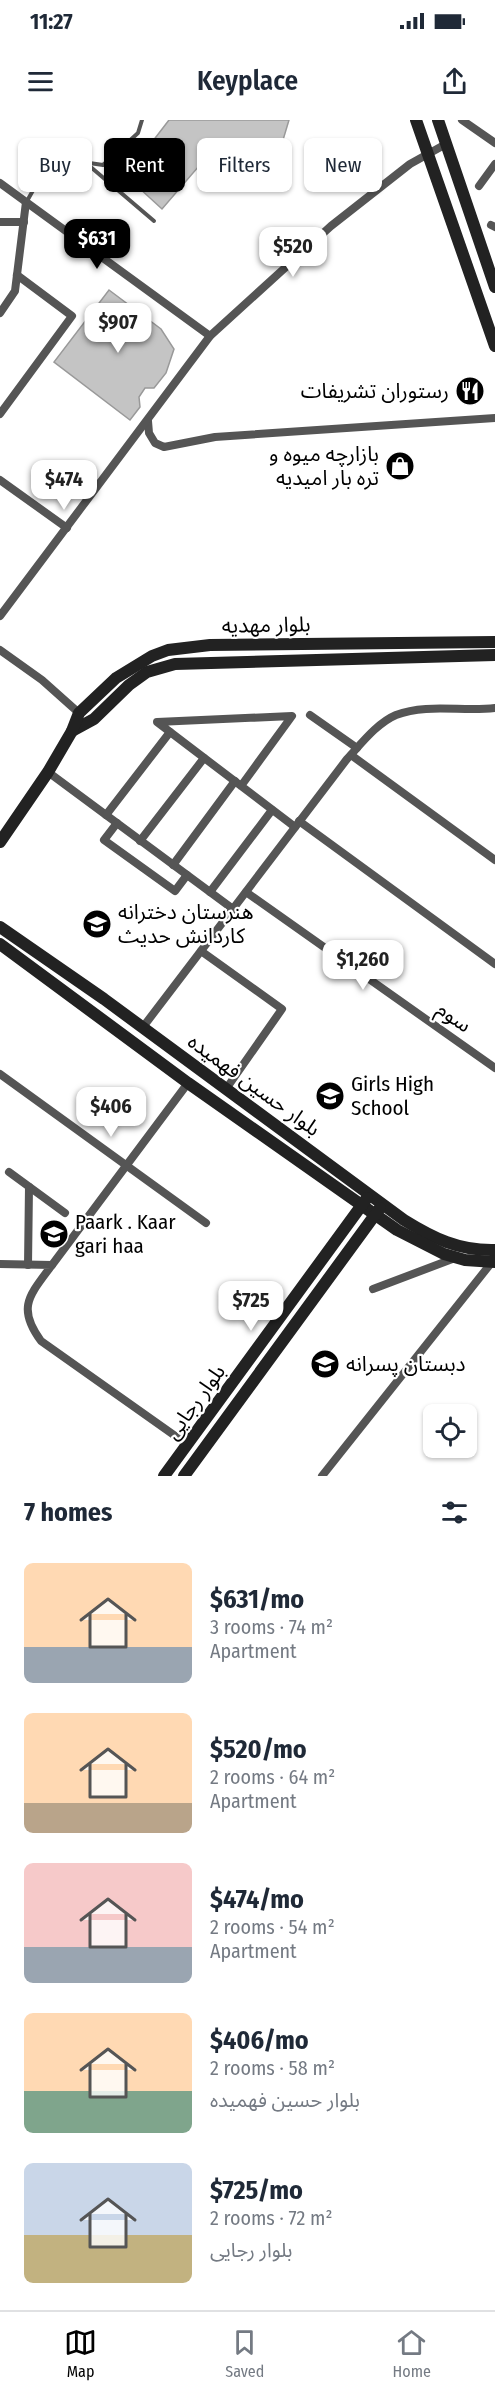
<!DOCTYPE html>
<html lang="en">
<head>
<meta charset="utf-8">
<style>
	:root { --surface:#fff; --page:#f6f6f7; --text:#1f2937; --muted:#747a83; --line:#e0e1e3; --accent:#000 }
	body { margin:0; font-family:"Fira Sans Condensed","Noto Sans Arabic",sans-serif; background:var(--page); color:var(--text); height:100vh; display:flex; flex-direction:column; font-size:22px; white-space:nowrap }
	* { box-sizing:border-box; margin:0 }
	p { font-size:20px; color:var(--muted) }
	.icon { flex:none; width:33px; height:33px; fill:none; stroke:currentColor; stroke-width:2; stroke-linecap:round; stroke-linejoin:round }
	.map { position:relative; height:1356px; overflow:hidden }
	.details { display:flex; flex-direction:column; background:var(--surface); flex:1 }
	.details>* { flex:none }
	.banner { position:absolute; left:18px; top:18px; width:459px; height:54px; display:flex; gap:12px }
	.fabs { position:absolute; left:423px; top:1284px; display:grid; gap:12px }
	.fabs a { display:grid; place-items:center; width:54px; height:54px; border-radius:9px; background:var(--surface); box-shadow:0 2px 4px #0004; font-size:30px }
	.price { position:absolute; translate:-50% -51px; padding:0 14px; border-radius:12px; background:#fff; color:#222; font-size:20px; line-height:39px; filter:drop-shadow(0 2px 3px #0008) }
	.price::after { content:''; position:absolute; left:50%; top:36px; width:18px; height:14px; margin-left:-9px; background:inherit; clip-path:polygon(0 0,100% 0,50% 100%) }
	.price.current { background:var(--accent); color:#fff }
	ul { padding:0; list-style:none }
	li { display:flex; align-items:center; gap:18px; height:150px; padding:0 24px }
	li span { display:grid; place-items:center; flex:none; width:168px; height:120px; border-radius:9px; color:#555 }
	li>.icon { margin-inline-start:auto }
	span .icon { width:72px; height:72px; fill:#fffc; stroke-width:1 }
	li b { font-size:26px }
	h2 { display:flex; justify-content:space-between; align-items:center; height:72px; padding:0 24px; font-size:26px }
	.chip { padding:0 21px; border-radius:9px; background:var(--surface); box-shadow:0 2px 4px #0004; font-size:21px; line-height:54px }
	.chip.current { background:var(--accent); color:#fff }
	.status { display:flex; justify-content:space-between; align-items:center; height:42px; padding:0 30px; background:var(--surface); direction:ltr }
	.status svg { height:16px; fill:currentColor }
	header { display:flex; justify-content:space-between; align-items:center; height:78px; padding:0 24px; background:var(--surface); font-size:27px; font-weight:600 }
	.menu { display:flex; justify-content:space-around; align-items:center; height:84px; border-top:2px solid var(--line); background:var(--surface); font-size:16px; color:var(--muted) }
	.menu a { display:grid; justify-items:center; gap:3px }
	.menu .current { color:var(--accent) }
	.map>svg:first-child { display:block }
</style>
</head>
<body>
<div class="status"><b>11:27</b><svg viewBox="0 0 49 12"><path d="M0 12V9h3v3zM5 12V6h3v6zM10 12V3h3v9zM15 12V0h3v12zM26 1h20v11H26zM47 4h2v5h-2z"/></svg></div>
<header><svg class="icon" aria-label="menu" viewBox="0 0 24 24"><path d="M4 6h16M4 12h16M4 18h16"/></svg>Keyplace<svg class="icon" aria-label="share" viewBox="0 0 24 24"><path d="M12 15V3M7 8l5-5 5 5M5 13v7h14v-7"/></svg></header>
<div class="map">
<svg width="495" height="1356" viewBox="0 0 495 1356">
	<rect width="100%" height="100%" fill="#fff"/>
	<g fill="#c4c4c4" stroke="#999" stroke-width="1.5">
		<polygon points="169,0 289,0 274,50 221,29 205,39 162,89 126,56"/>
		<polygon points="109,170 161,209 174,229 166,253 154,268 145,268 139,277 140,287 130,300 54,242"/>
	</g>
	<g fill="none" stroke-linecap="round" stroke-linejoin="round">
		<g stroke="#555" stroke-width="4">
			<polyline points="86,43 154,101"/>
			<polyline points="27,81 44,51 69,40 103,45 138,13 142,0"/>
		</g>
		<g stroke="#555" stroke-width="8">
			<polyline points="462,0 495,23"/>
			<polyline points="0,63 210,216"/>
			<polyline points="479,66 495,44"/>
			<polyline points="0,102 24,102"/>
			<polyline points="491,105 495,107"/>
			<polyline points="0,193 15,171 26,82"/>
			<polyline points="0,294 72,196 17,155"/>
			<polyline points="148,301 149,313 155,323 164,327 215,317 495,298"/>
			<polyline points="0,360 67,408"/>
			<polyline points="0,496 210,216 331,106 410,44 446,24"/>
			<polyline points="0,530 42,560 79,593"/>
			<polyline points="310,595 357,628"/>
			<polyline points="351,635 495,740"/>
			<polyline points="48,652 233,789"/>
			<polyline points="241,666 292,596 157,602 295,707"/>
			<polyline points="106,695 170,612"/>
			<polyline points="299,701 495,844"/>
			<polyline points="117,703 104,720 175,771 187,755"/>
			<polyline points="140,721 204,638"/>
			<polyline points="173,745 235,661"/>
			<polyline points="210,772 272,690"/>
			<polyline points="246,772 495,948"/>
			<polyline points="201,831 282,889 226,969"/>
			<path d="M143,907L347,639C361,624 377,603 396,595C427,583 463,592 495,588"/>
			<polyline points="0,954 206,1103"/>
			<polyline points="9,1052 65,1093"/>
			<path d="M0,1144L52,1145C30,1175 16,1187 41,1221L188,1325"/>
			<polyline points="28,1145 29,1067"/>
			<polyline points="52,1145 188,963"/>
			<polyline points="373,1169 455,1138"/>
			<polyline points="322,1356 492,1142"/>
		</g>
		<g stroke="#222" stroke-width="12">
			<polyline points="416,0 495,226"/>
			<polyline points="438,0 495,167"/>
			<polyline points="72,611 94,599 129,565 147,552 175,544 495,535"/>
			<polyline points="0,722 48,652 72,611 79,593 116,558 152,536 168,530 210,525 495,522"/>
			<path d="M0,807L104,879L404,1100C433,1118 459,1131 495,1130"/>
			<polyline points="0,824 188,963 397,1110 444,1134 465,1140 495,1142"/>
			<polyline points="164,1356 367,1078"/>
			<polyline points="184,1356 380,1088"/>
		</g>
	</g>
	<defs>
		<g id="restaurant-disc" transform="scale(1.5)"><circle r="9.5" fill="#000" stroke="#fff"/><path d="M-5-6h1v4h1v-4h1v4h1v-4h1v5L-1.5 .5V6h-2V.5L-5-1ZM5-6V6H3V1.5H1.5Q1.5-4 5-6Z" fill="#fff"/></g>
		<g id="shop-disc" transform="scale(1.5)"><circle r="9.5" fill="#000" stroke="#fff"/><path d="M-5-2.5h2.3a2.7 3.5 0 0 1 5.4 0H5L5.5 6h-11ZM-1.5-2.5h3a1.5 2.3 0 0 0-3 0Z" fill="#fff"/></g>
		<g id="school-disc" transform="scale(1.5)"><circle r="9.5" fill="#000" stroke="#fff"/><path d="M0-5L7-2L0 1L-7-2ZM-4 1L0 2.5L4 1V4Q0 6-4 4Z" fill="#fff"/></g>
	</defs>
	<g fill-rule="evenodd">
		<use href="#restaurant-disc" x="470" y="271"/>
		<use href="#shop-disc" x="400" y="346"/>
		<use href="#school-disc" x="97" y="804"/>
		<use href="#school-disc" x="330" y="976"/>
		<use href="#school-disc" x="54" y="1114"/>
		<use href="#school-disc" x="325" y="1244"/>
	</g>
	<g text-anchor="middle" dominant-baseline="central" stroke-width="4.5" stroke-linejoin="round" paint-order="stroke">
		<g font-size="21" fill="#000" stroke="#fff" text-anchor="start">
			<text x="449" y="271" text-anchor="end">رستوران تشریفات</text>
			<text x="379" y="334" text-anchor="end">بازارچه میوه و<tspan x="379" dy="24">تره بار امیدیه</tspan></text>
			<text x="118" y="792">هنرستان دخترانه<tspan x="118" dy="24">کاردانش حدیث</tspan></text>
			<text x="351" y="964">Girls High<tspan x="351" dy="24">School</tspan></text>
			<text x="75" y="1102">Paark . Kaar<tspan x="75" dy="24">gari haa</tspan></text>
			<text x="346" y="1244">دبستان پسرانه</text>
		</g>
		<g font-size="21" fill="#000" stroke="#fff">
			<text transform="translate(266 505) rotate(-1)">بلوار مهدیه</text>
			<text transform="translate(454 897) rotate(35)">سوم</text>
			<text transform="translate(254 965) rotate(36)">بلوار حسین فهمیده</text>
			<text transform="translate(195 1282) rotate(-54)">بلوار رجایی</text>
		</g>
	</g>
</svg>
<div class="fabs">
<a><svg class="icon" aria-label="locate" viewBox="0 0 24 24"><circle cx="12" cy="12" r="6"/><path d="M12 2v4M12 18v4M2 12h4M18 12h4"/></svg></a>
</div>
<b class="price current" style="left:97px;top:150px">$631</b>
<b class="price" style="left:293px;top:158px">$520</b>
<b class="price" style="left:118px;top:234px">$907</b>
<b class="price" style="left:64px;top:391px">$474</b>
<b class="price" style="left:363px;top:871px">$1,260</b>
<b class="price" style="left:111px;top:1018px">$406</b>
<b class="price" style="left:251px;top:1212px">$725</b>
<div class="banner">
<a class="chip">Buy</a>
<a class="chip current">Rent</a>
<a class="chip">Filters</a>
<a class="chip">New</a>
</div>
</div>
<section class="details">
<h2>7 homes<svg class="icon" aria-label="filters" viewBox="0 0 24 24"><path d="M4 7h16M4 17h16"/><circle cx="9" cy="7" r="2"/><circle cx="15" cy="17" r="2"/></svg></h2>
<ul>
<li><span style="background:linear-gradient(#ffd9b3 70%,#9aa5b1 0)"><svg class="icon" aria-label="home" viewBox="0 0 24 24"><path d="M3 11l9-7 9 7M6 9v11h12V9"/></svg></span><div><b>$631/mo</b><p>3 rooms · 74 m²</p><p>Apartment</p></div></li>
<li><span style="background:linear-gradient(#ffd9b3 75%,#b9a48a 0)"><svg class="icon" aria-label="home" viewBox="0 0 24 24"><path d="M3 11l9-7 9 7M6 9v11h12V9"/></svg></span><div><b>$520/mo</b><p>2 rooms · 64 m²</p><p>Apartment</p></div></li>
<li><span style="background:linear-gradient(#f6c9c9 70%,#9aa5b1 0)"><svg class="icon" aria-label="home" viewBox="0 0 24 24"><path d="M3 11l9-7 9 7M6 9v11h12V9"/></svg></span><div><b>$474/mo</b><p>2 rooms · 54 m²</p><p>Apartment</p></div></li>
<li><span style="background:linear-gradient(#ffd9b3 65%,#7fa58c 0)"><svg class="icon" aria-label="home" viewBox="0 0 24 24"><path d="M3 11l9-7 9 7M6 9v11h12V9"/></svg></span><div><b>$406/mo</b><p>2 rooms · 58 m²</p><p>بلوار حسین فهمیده</p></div></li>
<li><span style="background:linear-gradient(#c9d6e8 60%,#c2b280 0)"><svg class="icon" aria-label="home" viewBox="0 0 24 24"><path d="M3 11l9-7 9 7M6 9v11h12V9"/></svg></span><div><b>$725/mo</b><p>2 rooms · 72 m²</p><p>بلوار رجایی</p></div></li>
</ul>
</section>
<nav class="menu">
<a class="current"><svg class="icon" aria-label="map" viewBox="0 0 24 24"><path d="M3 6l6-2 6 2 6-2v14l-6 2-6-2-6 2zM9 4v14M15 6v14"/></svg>Map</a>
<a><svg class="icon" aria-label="saved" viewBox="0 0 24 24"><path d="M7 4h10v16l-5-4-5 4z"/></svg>Saved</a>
<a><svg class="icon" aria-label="home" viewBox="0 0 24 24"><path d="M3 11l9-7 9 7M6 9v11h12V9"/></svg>Home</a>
</nav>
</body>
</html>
